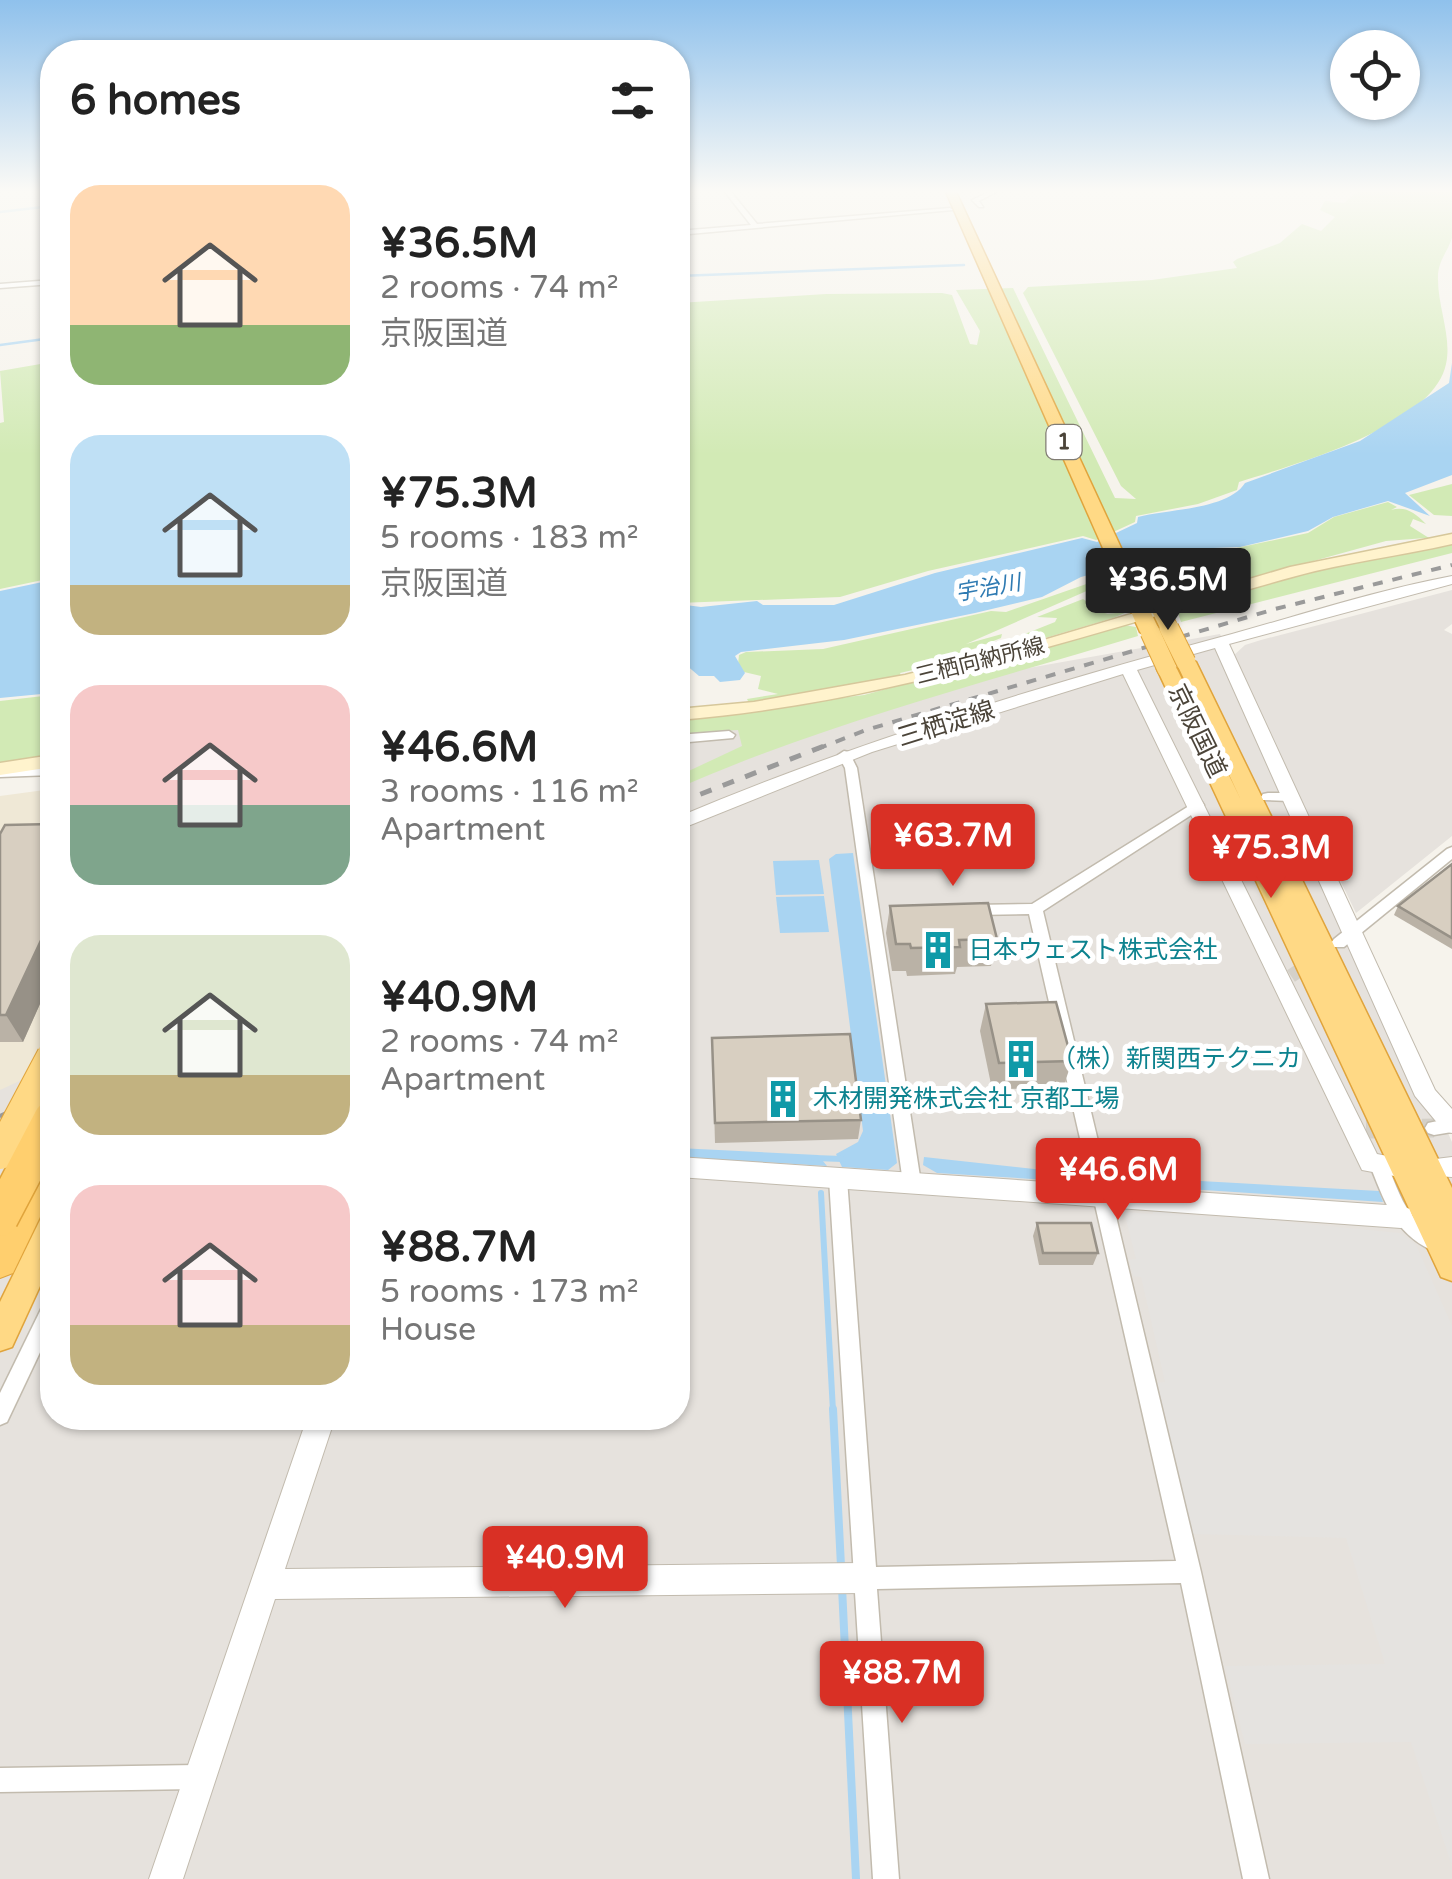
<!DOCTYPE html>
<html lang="en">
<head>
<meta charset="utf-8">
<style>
	:root { --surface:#fff; --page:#f6f6f6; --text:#222; --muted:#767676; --accent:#d93025 }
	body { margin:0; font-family:"Varela Round","Noto Sans JP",sans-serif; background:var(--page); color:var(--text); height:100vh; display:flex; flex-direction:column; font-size:38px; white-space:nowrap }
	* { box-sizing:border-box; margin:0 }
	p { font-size:32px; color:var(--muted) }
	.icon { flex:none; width:55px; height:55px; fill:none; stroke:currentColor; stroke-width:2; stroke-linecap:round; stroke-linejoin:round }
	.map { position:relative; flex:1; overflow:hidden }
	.drawer { position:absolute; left:40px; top:40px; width:650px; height:1390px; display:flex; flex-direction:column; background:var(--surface); border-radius:40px; box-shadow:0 2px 8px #0004 }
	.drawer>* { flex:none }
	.tools { position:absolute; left:1330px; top:30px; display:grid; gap:20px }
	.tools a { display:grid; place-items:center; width:90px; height:90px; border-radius:50%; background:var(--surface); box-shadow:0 2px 8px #0004; font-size:50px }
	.price { position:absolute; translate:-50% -85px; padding:0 22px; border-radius:10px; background:var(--accent); color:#fff; font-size:32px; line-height:65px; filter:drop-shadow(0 2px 5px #0008) }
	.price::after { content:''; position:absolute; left:50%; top:60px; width:30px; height:22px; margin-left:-15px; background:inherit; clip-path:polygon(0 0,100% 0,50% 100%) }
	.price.active { background:#222; color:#fff }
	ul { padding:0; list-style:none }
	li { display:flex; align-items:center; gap:30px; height:250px; padding:0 30px }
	li span { display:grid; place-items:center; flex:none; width:280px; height:200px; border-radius:30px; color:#555 }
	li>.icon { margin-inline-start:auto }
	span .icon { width:120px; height:120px; fill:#fffc; stroke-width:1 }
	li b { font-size:42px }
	h2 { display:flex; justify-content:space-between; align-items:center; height:120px; padding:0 30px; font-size:42px }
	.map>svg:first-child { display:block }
</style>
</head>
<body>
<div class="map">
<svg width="1452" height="1879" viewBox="0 0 1452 1879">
	<rect width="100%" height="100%" fill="#f6f3ec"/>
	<polygon fill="#e6e2dd" points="1452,590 1452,624 1444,630 1452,634 1452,836 1356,913 1234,661 1452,1142 1452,1879 0,1879 0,850 52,840 52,1418 678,1418 678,730 1220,634 1232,657 1245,645 1261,640"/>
	<polygon fill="#efe8d6" points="52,789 52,1066 0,1090 0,796"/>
	<g fill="#d2eab5">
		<path d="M1357,192H1452C1452,205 1452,225 1452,238C1447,253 1437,262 1438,280C1438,307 1452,338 1446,364C1433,427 1292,465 1239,482L1237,490L1198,504L1136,516L1135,522L1096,540L1083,536L928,571L840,597L678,603V303L826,294L942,293L952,295L970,344L977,345L980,331L956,290L1013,288L1115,498L1136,499L1121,486L1023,293L1028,287L1152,280L1237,268L1233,262L1237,259L1280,243L1302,224L1321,231L1335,217L1320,210L1325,201L1344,203Z"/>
		<polygon points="52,362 52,578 0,589 0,423 4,422 0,371"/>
		<polygon points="1452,484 1452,516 1434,515 1409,495"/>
		<path d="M1388,502L1397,507L1391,510C1406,506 1415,513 1426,524L1413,519L1410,526L1429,538L1452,533V536L1386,541L1168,601L1163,599L1192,590L1162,596L1153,578L1175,572L1165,565L1170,562L1308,533L1334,517Z"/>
		<polygon points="1452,542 1452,553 1181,622 1177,610 1290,576"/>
		<polygon points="1095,581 1098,586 966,644 1002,634 1001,638 930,666 900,673 902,678 749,703 747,699 778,694 758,689 761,676 744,672 738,664 739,655 746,652 823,649 991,611 1006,612"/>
		<polygon points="1121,596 1127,606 1105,614 1127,612 1113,618 926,673 1055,622 1057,618 1037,617 1083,599 1092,605"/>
		<path d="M1124,625L1136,627L1138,636C983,683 827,723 678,788V776L742,746L738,730L678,734V718L864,695Z"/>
		<polygon points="52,695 52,760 0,766 0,701"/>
	</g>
	<polygon fill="#e5e3e0" points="1152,1206 1169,1206 1172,1214 1225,1218 1224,1211 1242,1212 1245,1218 1400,1233 1416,1245 1452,1326 1452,1866 1411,1742 1245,1744 1225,1666 1385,1664 1346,1538 1193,1534 1157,1383 1165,1382 1141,1277 1133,1276 1129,1260 1136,1259 1124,1212 1153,1214"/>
	<g fill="#a9d4f2">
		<path d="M1452,363V475L1405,493L1430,516L1388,501L1333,517L1308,531L1240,547L1186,549L1081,577L1042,597L975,613L844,640L741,652L735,656L745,673L740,680L720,682L714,676H699L678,658V604L701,607L757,601L763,605H834L935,573L1082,538L1097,542L1137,523L1138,517C1167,509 1228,510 1245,483L1360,441L1449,383Z"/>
		<polygon points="52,580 52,693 0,698 0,591"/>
		<polygon points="853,853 897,1163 888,1170 842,1167 836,1154 858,1142 863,1131 829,859 836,854"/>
		<polygon points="819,860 824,894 776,895 773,861"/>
		<polygon points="824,896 829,932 780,933 776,897"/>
		<polygon points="678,1148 818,1155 827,1166 678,1157"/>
		<polygon points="924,1157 1079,1174 1080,1182 937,1173 923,1165"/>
		<polygon points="1111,1176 1379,1191 1383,1202 1113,1184"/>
	</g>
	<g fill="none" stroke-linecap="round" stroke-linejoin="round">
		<g stroke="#a9d4f2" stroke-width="2.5">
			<polyline points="0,212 52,206"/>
			<polyline points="678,276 964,265"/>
			<polyline points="0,345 52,338"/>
		</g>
		<g stroke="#a9d4f2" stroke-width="6">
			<polyline points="814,1158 843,1159"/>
			<polyline points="821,1193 833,1411"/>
		</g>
		<g stroke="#a9d4f2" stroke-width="8">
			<polyline points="833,1409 841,1566"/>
			<polyline points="842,1587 856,1879"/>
		</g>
		<polyline stroke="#d4d0c8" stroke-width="14" stroke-dasharray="14 8" stroke-linecap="butt" points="1291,976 1315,960"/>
		<polyline stroke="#d4d0c8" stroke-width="19" stroke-dasharray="19 9" stroke-linecap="butt" points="1366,1129 1434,1128"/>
		<g stroke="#c2bbae" stroke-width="3">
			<g id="minor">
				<polygon points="725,192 731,192 757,224 950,208 953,210 678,235 678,231 751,225"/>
				<polygon points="989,192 996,192 979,201 983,207 979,207 972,200"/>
				<polygon points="52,280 52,284 0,288 0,284"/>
				<polygon points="729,731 735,735 733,738 678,743 678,735"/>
				<polygon points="844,751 849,752 857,768 921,1183 918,1188 912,1191 906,1188 903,1183 845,768 838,755"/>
				<polygon points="52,767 52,775 0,777 0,769"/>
				<polygon points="1268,793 1289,793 1296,797 1289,801 1263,800 1261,797 1263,794"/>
				<polygon points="1197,801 1202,802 1204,805 1202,808 1043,911 1201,1572 1269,1879 1243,1879 1181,1583 877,1589 899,1879 873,1879 829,1179 832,1174 838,1171 844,1174 847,1179 876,1567 1176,1561 1029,914 974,915 967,910 974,905 1032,904"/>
				<polygon points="1452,847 1452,859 1344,947 1334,947 1331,943 1334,939 1447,849"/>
				<polygon points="1452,1118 1452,1132 1434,1135 1428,1133 1425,1128 1428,1123"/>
				<path d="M1380,1161L1386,1163C1396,1183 1401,1205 1417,1221C1427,1231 1442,1235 1449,1246L1447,1252L1440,1254C1397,1237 1387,1208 1371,1168L1374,1163Z"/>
				<polygon points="52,1298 52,1327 7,1422 0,1425 0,1393 45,1301"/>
				<polygon points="197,1765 206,1768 209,1777 206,1786 197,1789 0,1792 0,1768"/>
			</g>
		</g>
		<g stroke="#c2bbae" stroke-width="2">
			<g id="tertiary">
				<path d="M1452,576V584L1229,644L1435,1090L1452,1109V1133L1444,1131L1415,1096L1215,648L1137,670L1377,1154L1413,1161L1416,1166L1419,1161L1452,1157V1177L1419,1175L1416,1170L1413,1175L1405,1178L1362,1170L1123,674L872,752L678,830V817C858,741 1043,685 1232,634C1304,614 1378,590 1452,576Z"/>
				<polygon points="678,1157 1401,1206 1410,1209 1413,1217 1410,1225 1401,1228 678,1177"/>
				<polygon points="307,1418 335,1418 285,1569 864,1563 875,1567 879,1578 875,1589 864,1593 275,1599 183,1879 149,1879"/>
			</g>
		</g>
		<g stroke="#d6c79b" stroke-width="3">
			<g id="secondary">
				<path d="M1452,534V544C1400,556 1347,562 1296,576C1091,632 892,703 678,720V709L754,702L905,675L1047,639L1290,567Z"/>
				<polygon points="52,755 52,767 0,775 0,763"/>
			</g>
		</g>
		<g stroke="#e0a43c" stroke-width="3">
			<g id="trunk">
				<polygon points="946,192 956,192 1160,632 1157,636 1150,638 1140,632"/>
				<polygon points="1140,564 1149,569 1178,628 1176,632 1162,632 1160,628 1131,569"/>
				<polygon points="1186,656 1196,662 1452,1188 1452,1281 1441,1277 1157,669 1167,663 1177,669 1241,800 1176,662"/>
				<polygon points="52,1215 52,1260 12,1347 0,1351 0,1302 41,1218"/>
			</g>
		</g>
		<g stroke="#e0a43c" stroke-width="2">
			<polygon id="motorway" points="52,1142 52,1192 13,1273 0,1278 0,1223 40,1147"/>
		</g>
		<use href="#minor" fill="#fff" fill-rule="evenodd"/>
		<use href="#tertiary" fill="#fff" fill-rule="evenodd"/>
		<use href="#secondary" fill="#fff3cd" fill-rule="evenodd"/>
		<use href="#trunk" fill="#ffd985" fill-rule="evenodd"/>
		<use href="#motorway" fill="#ffcf6e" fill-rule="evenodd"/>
		<polyline stroke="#9a9a9a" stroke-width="4" stroke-dasharray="10 10" stroke-linecap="butt" points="817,749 866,730 1275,609 1452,565"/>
		<polyline stroke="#9a9a9a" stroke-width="5" stroke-dasharray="12 12" stroke-linecap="butt" points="678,803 824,746"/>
		<polyline stroke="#9a9a9a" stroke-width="6" stroke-dasharray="15 15" stroke-linecap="butt" points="0,1117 52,1093"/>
		<g stroke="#e0a43c" stroke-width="21" stroke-linecap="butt">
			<g id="trunk-bridge-far1">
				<polyline points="1169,628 1186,662"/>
				<polyline points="1150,632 1167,669"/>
			</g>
		</g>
		<g stroke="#e0a43c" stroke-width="32" stroke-linecap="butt">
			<polyline id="trunk-bridge" points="0,1154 52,1056"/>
		</g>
		<g stroke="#e0a43c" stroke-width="39" stroke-linecap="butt">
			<polyline id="motorway-bridge" points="0,1218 52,1119"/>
		</g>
		<use href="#trunk-bridge-far1" stroke="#ffd985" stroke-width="19"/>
		<use href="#trunk-bridge" stroke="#ffd985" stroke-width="30"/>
		<use href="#motorway-bridge" stroke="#ffcf6e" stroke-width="36"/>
	</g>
	<g fill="#bab2a6">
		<polygon points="52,824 52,977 23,1042 0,1042 0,834"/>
		<polygon points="1452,864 1452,949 1394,915 1398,906"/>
		<polygon points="890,906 997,939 991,966 957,967 955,974 907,976 906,971 892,971 886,933"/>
		<polygon points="986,1004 1072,1061 1063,1088 992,1089 980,1031"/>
		<polygon points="712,1038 861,1120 858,1139 715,1143"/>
		<polygon points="1037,1223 1098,1253 1093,1265 1039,1265 1033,1236"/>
	</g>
	<polygon fill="#979187" points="52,917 52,977 23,1042 6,1015"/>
	<g fill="#d8cfc1" stroke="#979187" stroke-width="2.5">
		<polygon points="52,824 52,917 6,1015 0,1015 0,834 5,825"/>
		<polygon points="1452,864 1452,938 1398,906"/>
		<polygon points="988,903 997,939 959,940 960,947 911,948 910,944 896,944 890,906"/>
		<polygon points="1056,1002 1072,1061 999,1063 986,1004"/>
		<polygon points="850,1034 861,1120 715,1123 712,1038"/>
		<polygon points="1037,1223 1091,1223 1098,1253 1043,1253"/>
	</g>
	<linearGradient id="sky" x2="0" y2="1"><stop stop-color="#8fc1ec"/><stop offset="0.42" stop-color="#fbfaf6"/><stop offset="1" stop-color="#fbfaf6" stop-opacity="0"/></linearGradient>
	<rect width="1452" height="455" fill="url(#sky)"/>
	<defs>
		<g id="building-bare" transform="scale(3)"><path d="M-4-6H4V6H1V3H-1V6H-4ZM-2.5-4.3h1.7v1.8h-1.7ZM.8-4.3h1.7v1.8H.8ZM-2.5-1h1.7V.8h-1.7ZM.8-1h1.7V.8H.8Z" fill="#0f9aa8" stroke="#fff" stroke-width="2.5" paint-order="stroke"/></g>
	</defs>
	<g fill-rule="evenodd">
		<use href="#building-bare" x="938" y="950"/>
		<use href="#building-bare" x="1021" y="1059"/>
		<use href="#building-bare" x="783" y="1099"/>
	</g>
	<g text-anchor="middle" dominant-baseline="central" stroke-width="10" stroke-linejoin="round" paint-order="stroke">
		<rect fill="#fff" stroke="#817c74" stroke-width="2.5" x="1046.5" y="425" width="35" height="34" rx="8"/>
		<g font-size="22" font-weight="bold" fill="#4b4439">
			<text x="1064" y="442">1</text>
		</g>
		<g font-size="22" font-style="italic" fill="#2e7ab2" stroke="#fff">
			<text transform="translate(988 588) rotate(-10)">宇治川</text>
		</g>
		<g font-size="22" fill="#4b4439" stroke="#fff">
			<text transform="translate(980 661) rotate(-14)">三栖向納所線</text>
		</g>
		<g font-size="25" fill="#4b4439" stroke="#fff">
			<text transform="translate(946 724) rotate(-17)">三栖淀線</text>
			<text transform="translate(1197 731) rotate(64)">京阪国道</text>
		</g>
		<g font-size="25" fill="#0d838f" stroke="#fff" text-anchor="start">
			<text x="968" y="950">日本ウェスト株式会社</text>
			<text x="1051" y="1059">（株）新関西テクニカ</text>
			<text x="813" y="1099">木材開発株式会社 京都工場</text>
		</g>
	</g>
</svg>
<div class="tools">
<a><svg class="icon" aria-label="locate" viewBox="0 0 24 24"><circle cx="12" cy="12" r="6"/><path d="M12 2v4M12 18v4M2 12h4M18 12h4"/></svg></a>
</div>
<b class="price active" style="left:1168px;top:633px">¥36.5M</b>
<b class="price" style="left:953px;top:889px">¥63.7M</b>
<b class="price" style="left:1271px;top:901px">¥75.3M</b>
<b class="price" style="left:1118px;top:1223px">¥46.6M</b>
<b class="price" style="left:565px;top:1611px">¥40.9M</b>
<b class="price" style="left:902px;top:1726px">¥88.7M</b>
<section class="drawer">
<h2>6 homes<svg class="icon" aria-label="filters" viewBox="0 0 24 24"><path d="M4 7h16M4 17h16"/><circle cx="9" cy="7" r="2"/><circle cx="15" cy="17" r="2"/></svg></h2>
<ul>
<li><span style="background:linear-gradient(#ffd9b3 70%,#8fb573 0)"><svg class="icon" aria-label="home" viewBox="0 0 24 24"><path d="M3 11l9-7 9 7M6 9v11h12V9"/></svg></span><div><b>¥36.5M</b><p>2 rooms · 74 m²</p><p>京阪国道</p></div></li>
<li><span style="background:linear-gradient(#bfe0f5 75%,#c2b280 0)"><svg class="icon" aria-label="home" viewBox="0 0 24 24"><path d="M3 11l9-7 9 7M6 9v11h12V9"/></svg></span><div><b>¥75.3M</b><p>5 rooms · 183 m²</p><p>京阪国道</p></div></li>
<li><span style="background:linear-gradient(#f6c9c9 60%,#7fa58c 0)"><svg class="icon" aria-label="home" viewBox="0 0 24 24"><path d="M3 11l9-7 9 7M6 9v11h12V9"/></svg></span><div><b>¥46.6M</b><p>3 rooms · 116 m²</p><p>Apartment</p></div></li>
<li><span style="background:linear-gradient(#dfe7d0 70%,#c2b280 0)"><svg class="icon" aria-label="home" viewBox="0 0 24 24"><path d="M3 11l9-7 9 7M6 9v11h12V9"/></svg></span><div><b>¥40.9M</b><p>2 rooms · 74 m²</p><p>Apartment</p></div></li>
<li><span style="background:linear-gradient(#f6c9c9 70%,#c2b280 0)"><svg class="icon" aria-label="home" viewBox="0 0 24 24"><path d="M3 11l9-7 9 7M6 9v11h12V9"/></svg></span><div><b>¥88.7M</b><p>5 rooms · 173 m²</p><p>House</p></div></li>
</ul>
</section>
</div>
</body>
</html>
